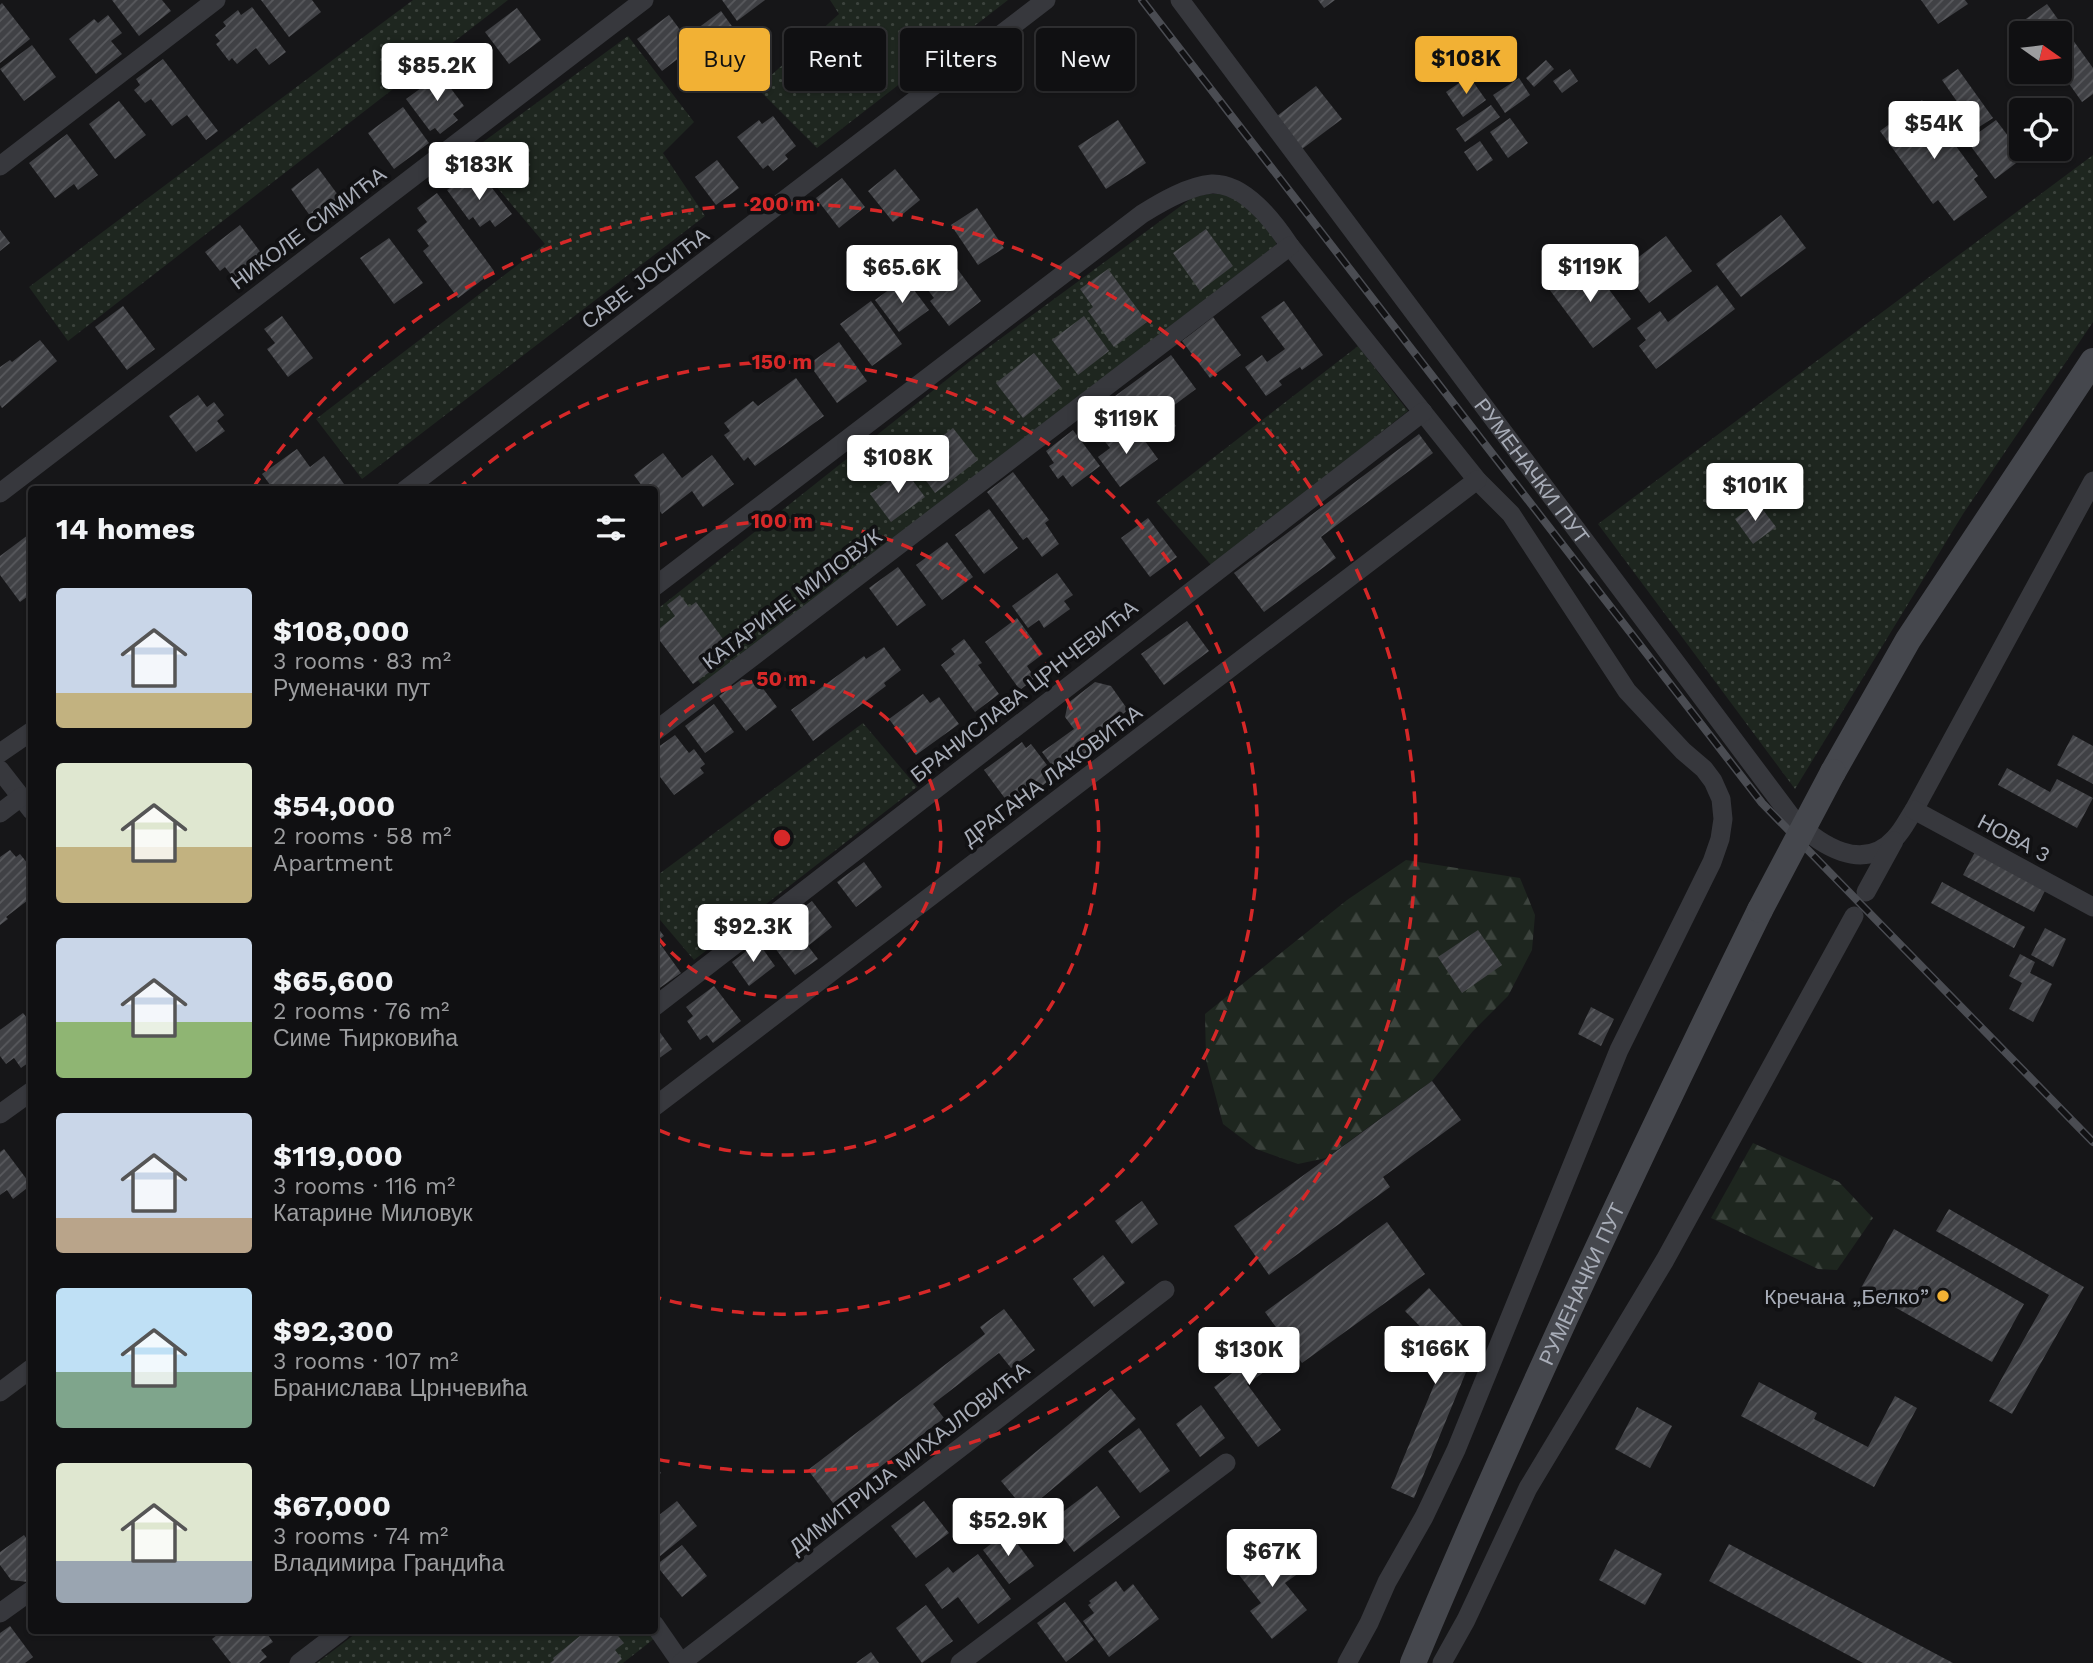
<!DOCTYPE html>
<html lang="en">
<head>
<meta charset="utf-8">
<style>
	:root { --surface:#101012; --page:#1e1e20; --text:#f1f3f6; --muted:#9c9d9f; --line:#303032; --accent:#f2b134 }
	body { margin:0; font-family:"Work Sans",sans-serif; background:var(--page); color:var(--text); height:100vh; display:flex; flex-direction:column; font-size:26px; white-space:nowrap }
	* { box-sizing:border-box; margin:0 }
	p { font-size:23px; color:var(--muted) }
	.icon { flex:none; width:38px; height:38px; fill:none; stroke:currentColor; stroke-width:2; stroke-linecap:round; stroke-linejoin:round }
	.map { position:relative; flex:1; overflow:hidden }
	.details { position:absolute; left:28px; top:486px; width:630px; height:1148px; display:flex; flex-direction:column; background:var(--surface); border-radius:7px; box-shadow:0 2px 5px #0004,0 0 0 2px var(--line) }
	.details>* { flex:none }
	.guide { position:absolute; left:679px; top:28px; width:665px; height:63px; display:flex; gap:14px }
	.needle { width:46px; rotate:104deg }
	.fabs { position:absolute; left:2009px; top:21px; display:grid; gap:14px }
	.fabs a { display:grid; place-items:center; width:63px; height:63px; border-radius:7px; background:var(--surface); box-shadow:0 2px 5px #0004,0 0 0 2px var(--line); font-size:35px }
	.price { position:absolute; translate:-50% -60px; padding:0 16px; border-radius:7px; background:#fff; color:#222; font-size:23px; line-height:46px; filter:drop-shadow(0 2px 4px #0008) }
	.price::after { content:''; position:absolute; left:50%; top:42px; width:21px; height:16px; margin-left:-10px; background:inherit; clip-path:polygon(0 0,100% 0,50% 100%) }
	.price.on { background:var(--accent); color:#111 }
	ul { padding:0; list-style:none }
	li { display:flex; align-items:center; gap:21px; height:175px; padding:0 28px }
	li span { display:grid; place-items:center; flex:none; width:196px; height:140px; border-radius:7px; color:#555 }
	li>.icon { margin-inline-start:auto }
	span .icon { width:84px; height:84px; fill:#fffc; stroke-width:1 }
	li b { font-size:30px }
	h2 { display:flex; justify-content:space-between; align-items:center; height:84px; padding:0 28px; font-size:30px }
	.tag { padding:0 24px; border-radius:7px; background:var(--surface); box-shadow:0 2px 5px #0004,0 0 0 2px var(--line); font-size:24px; line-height:63px }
	.tag.on { background:var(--accent); color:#111 }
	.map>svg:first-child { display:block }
</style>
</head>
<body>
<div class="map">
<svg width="2093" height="1663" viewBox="0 0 2093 1663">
	<defs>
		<pattern id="grass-dots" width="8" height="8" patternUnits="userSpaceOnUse" patternTransform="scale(1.75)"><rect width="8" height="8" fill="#1e261f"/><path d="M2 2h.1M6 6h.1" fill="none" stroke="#3c433d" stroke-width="1.8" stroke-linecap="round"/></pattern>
		<pattern id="forest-firs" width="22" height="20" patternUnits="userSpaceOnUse" patternTransform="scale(1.75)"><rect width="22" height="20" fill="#1e261f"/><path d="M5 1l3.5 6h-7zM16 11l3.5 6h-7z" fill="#3c433d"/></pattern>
		<pattern id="building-hatch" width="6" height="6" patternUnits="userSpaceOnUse" patternTransform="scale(1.75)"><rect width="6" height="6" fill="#404145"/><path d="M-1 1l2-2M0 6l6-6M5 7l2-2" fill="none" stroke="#595a5e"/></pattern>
	</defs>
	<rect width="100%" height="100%" fill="#161618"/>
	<g fill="url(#grass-dots)">
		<polygon points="413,0 508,0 68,341 29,287"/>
		<polygon points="830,0 1008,0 817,148 757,88 839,14"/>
		<polygon points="628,36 694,122 663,153 705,216 362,479 316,419 545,244 468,153"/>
		<polygon points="2093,155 2093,322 1963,514 1795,789 1598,524"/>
		<polygon points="1208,194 1225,194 1241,201 1276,237 1276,245 703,687 655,625 655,611 974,358 1193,197"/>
		<polygon points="1358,346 1408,411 1212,566 1156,502"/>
		<polygon points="863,723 917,787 694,960 655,914 655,877"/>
		<polygon points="359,1631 649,1631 655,1638 623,1663 317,1663"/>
	</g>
	<g fill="url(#forest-firs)">
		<polygon points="1406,860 1520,878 1535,915 1532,950 1508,996 1473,1031 1432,1081 1326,1158 1298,1164 1256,1149 1223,1124 1206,1060 1205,1014 1347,900"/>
		<polygon points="1753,1143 1839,1182 1873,1218 1837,1270 1818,1269 1711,1218"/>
	</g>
	<g fill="url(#building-hatch)">
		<polygon points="112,0 162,0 171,11 139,36"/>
		<polygon points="261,0 312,0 321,12 289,37"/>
		<polygon points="722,0 765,0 737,21"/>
		<polygon points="1318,0 1335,0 1324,8"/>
		<polygon points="1921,0 1965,0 1968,4 1938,24"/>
		<polygon points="2,3 30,39 0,63 0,5"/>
		<polygon points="2047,4 2093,68 2093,94 2082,102 2060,71 2060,33 2021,33 2021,40 2013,28"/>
		<polygon points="252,7 286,52 269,65 256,48 237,64 232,58 229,61 216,44 220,41 215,35 226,26 223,22 238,10 241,15"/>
		<polygon points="517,8 541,40 509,64 485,32"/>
		<polygon points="721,11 744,43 713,66 690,34"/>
		<polygon points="108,15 122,33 111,41 122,54 96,74 69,39 94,19 98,23"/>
		<polygon points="669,15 693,47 662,71 637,39"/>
		<polygon points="32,45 56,77 24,101 0,69"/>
		<polygon points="163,59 218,131 206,140 187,115 172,126 151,99 145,103 134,90 140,85 136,79"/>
		<polygon points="1546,60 1554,69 1534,87 1526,78"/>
		<polygon points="447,69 455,81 449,86 464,106 453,114 458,120 440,134 435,128 430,131 406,99"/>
		<polygon points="1570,69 1578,81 1562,93 1553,81"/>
		<polygon points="1958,69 1993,118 1976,129 1942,80"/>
		<polygon points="1469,76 1486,100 1463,117 1446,92"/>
		<polygon points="1519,78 1530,95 1505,113 1493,95"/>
		<polygon points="1316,86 1342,119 1302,149 1277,116"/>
		<polygon points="1922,100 1978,176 1974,179 1987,197 1954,221 1938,200 1933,204 1880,131"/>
		<polygon points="119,101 146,135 115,159 89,124"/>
		<polygon points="1491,105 1500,117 1465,142 1456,129"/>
		<polygon points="403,107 429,143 394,169 368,133"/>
		<polygon points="773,116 796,146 785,155 788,159 773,171 768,165 763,169 737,137 759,120 762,124"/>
		<polygon points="1510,118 1528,143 1508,158 1490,132"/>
		<polygon points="1118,120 1146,163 1106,189 1078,146"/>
		<polygon points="1996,120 2024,157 1995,179 1967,141"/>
		<polygon points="67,134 98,175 78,190 74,184 55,198 29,163"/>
		<polygon points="1480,141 1493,160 1477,171 1464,152"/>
		<polygon points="717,160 739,188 716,205 695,177"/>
		<polygon points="318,168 341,199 313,220 291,189"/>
		<polygon points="895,169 920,200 893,222 868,191"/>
		<polygon points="470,173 482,189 489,184 512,214 495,227 490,220 480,227 473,217 469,220 447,190"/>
		<polygon points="842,178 865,207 839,228 816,198"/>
		<polygon points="437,193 494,271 458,298 423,251 429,246 417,230 427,222 417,208"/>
		<polygon points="977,208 1004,248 978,265 951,225"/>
		<polygon points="1781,215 1806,248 1741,297 1716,264"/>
		<polygon points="240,225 265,258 235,280 225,267 220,271 205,252"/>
		<polygon points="1206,229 1233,266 1200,291 1173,253"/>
		<polygon points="0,230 10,243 0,251"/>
		<polygon points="1666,236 1692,271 1649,303 1623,269"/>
		<polygon points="389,238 423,283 394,304 360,258"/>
		<polygon points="1587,260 1631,319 1593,348 1549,289"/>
		<polygon points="953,263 981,301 949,326 930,301 934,298 924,285"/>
		<polygon points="1108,269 1147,322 1114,347 1088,311 1093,307 1080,289"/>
		<polygon points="905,278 929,310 899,332 875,300"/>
		<polygon points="1717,285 1735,309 1656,369 1639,346 1646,340 1637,328 1660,311 1668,322"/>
		<polygon points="871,301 902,344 872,366 840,324"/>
		<polygon points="1284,301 1323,355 1302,370 1300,367 1279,381 1282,385 1266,396 1245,367 1262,355 1267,362 1285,349 1261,317"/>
		<polygon points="123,306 155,349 127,370 95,327"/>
		<polygon points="282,316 313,358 288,377 267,349 275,343 264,329"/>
		<polygon points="1084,316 1109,351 1078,375 1052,340"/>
		<polygon points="1213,317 1241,355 1210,378 1182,341"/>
		<polygon points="40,340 57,361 2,408 0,405 0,367 10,360 12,362"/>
		<polygon points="839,342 867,381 837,403 809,364"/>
		<polygon points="1034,353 1061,387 1023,418 996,383"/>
		<polygon points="1171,355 1196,389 1165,412 1176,426 1154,442 1145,430 1142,432 1115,396"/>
		<polygon points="796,378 824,416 755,466 748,457 744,461 724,435 730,431 724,423 753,401 758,406"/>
		<polygon points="198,395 207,407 214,402 224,415 217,421 225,431 196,452 169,416"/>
		<polygon points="953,428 978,460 935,493 911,460"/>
		<polygon points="1119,428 1126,438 1137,430 1158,459 1120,487 1098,457 1110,448 1103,439"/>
		<polygon points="1073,430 1100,466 1072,487 1063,475 1058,479 1049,466 1054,463 1046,451"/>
		<polygon points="1419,434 1433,453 1321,537 1336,558 1264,612 1234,573"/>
		<polygon points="297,449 310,467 324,456 344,484 336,490 274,490 262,474"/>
		<polygon points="663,453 682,478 712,455 734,484 703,507 692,491 662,514 654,503 654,490 645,490 634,475"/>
		<polygon points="904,469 925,497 891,522 870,494"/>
		<polygon points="1013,472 1049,520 1045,523 1059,544 1042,557 1027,537 1023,540 987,492"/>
		<polygon points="1757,502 1776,527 1753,544 1735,519"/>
		<polygon points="989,509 1018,548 984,574 955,535"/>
		<polygon points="1148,518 1177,557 1150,577 1121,538"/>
		<polygon points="32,532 32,593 20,602 0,575 0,556"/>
		<polygon points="947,542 973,577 942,600 916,565"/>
		<polygon points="898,567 926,605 897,626 869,588"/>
		<polygon points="1057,573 1073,595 1064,601 1070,609 1044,628 1039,620 1028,628 1012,606"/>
		<polygon points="680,595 689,607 696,602 734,654 693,684 654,633 675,616 667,605"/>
		<polygon points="1017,618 1043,654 1027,666 1035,678 1020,690 985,642"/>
		<polygon points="1187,621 1209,651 1164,685 1141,654"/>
		<polygon points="964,639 982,663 978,665 999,694 975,712 941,665 955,654 951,649"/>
		<polygon points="884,647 901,670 884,683 886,686 813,741 791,710 864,656 866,659"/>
		<polygon points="742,679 752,681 758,689 761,686 777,707 746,731 719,696"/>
		<polygon points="1095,682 1111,686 1128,710 1096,734 1102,742 1058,774 1042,752 1074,729 1065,717 1068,703"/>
		<polygon points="923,694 930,703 939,697 959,724 916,755 889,719"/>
		<polygon points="714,704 734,732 705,753 685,726"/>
		<polygon points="675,735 689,753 694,749 705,764 700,768 704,773 674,795 654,769 654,750"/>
		<polygon points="2073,735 2093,746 2093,784 2057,765"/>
		<polygon points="1022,742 1026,748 1031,744 1047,765 1042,769 1050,780 1012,808 984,770"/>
		<polygon points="2007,768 2050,792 2057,779 2093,798 2077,828 1998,785"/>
		<polygon points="10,850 16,857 20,854 32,869 32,897 6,917 8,919 0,925 0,857"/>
		<polygon points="1976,850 2047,887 2034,912 1963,875"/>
		<polygon points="864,862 882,887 856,907 837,882"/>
		<polygon points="1942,882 2025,927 2014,948 1931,903"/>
		<polygon points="812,901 832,927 808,946 818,959 795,975 766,936"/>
		<polygon points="654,923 664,936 658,941 681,973 654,992"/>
		<polygon points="2045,928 2066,939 2053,967 2031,955"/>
		<polygon points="1478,930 1502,965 1462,993 1438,957"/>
		<polygon points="758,942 775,966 749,986 732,962"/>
		<polygon points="2020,954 2035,962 2030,973 2052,984 2033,1022 2009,1009 2022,983 2009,976"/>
		<polygon points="714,986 741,1021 713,1043 707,1035 700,1040 687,1021 693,1016 686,1007"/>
		<polygon points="1591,1007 1614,1019 1601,1046 1578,1034"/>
		<polygon points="23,1013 32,1024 32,1060 21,1068 14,1058 6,1064 0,1056 0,1030"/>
		<polygon points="656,1027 672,1049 654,1062 654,1029"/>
		<polygon points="1432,1081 1461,1120 1383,1177 1390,1187 1269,1275 1234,1226"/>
		<polygon points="4,1149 31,1185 13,1199 7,1190 0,1195 0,1152"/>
		<polygon points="1142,1201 1158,1224 1132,1244 1115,1221"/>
		<polygon points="1949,1209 2084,1287 2012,1414 1989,1401 2049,1295 1936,1231"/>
		<polygon points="1387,1222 1425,1274 1302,1363 1265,1312"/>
		<polygon points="1894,1229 2024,1304 1992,1362 1861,1288"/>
		<polygon points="1103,1255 1125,1283 1094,1307 1073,1279"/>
		<polygon points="1429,1288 1478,1343 1414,1498 1391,1488 1447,1354 1405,1311"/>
		<polygon points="1004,1309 1035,1350 1011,1368 999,1353 933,1404 944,1418 833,1503 808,1470 985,1334 980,1327"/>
		<polygon points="1256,1330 1278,1362 1247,1384 1281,1430 1258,1447 1214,1387 1235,1371 1223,1355"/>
		<polygon points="1759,1382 1817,1413 1814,1419 1868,1447 1895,1396 1917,1408 1874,1487 1741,1416"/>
		<polygon points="1111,1389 1136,1419 1026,1511 1001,1481"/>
		<polygon points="1201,1405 1225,1438 1200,1457 1176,1424"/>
		<polygon points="1637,1407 1672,1426 1650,1468 1615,1449"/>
		<polygon points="1139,1428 1170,1471 1140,1493 1108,1451"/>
		<polygon points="654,1464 661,1473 654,1479"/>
		<polygon points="1097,1486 1120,1517 1074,1552 1051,1521"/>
		<polygon points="677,1501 697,1526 659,1557 654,1551 654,1519"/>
		<polygon points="924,1501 949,1533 916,1558 891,1526"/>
		<polygon points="1008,1531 1034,1566 1009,1584 983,1550"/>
		<polygon points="24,1535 27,1539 32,1536 32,1579 28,1582 11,1580 0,1565 0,1552"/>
		<polygon points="1273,1541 1299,1573 1285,1583 1307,1610 1272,1639 1250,1611 1261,1603 1236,1571"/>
		<polygon points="1729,1544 1953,1663 1863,1663 1709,1581"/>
		<polygon points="682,1545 707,1576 682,1597 656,1565"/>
		<polygon points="1615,1549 1662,1574 1645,1605 1599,1580"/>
		<polygon points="978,1554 1011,1599 978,1624 958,1597 942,1609 925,1585 948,1567 953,1573"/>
		<polygon points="1116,1581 1124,1592 1133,1584 1159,1619 1109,1657 1083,1621 1094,1613 1088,1605 1091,1603 1089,1601"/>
		<polygon points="1065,1602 1094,1640 1066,1662 1037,1623"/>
		<polygon points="926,1605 953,1641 922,1663 896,1628"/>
		<polygon points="10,1626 33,1657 25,1663 0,1663 0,1633"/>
		<polygon points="222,1631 265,1631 273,1642 261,1650 267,1657 259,1663 231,1663 212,1639"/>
		<polygon points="586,1631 614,1631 624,1643 615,1650 622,1659 617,1663 550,1663 554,1660 553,1658"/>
		<polygon points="871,1652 879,1663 856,1663"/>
	</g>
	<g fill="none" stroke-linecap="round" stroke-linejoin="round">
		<g stroke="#37383d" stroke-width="19">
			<path id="s1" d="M1180,0L1793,819C1820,845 1863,874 1895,838C1903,830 1908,819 1914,810L2093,481"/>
			<polyline points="0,166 216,0"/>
			<polyline points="405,490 1046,0"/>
			<polyline points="0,493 644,0"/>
			<path d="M654,587L1142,214C1161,202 1188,186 1212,184C1245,183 1274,222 1290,246L1477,480L1511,514L1627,691L1683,751L1704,769L1713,781L1721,799L1723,819L1720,839L1712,862L1619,1050L1456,1450L1424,1517L1387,1582L1369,1623L1347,1663"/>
			<polyline points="654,732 1290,246"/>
			<polyline points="0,753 32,731"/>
			<polyline points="0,770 32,811"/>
			<polyline points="1914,810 2093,907"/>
			<polyline points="0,813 21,797"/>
			<polyline points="1866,892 1894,841"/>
			<polyline points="654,1007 1423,412"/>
			<polyline points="654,1107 1477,480"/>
			<polyline points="0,1114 32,1091"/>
			<polyline points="0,1392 32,1368"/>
			<polyline points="0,1613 32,1590"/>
			<polyline points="654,1624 681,1663"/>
			<polyline points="299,1663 341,1631"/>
			<polyline points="681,1663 1165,1290"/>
			<polyline points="960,1663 1226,1463"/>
			<polyline points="1442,1663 1466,1620 1528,1488 1665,1260 1854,916"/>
		</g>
		<g stroke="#45474d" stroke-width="26">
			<polyline points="1833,772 1908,640 2093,361"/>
			<path id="s2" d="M1413,1663C1520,1408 1638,1158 1760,910"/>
		</g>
		<g stroke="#4a4c52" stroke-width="8">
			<polyline id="rail" points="1142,0 1762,803 2093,1142"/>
		</g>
		<use href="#rail" stroke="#111113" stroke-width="5" stroke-dasharray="16" stroke-linecap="butt"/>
		<polyline stroke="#45474d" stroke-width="26" points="1760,910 1833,772"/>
	</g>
	<g fill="none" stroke="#d62828" stroke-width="3.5" stroke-dasharray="12 9">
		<path d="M655 742A159 159 0 1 1 655 934"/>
		<path d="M656 547A317 317 0 1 1 656 1129"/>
		<path d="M457 490A476 476 0 1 1 655 1297"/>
		<path d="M253 488A634 634 0 1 1 656 1459"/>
	</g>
	<circle fill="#f2b134" stroke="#111113" stroke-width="2.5" cx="1943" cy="1296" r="7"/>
	<g text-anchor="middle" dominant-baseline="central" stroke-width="7" stroke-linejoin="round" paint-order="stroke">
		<g font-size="21" fill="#a8adb8" stroke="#111113">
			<text transform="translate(308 228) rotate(-37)">НИКОЛЕ СИМИЋА</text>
			<text transform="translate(645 278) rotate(-37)">САВЕ ЈОСИЋА</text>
			<text stroke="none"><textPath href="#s1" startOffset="588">РУМЕНАЧКИ ПУТ</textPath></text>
			<text transform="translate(792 599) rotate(-37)">КАТАРИНЕ МИЛОВУК</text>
			<text transform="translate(1024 691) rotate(-38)">БРАНИСЛАВА ЦРНЧЕВИЋА</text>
			<text transform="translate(1052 775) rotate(-37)">ДРАГАНА ЛАКОВИЋА</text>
			<text transform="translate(2014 838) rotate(28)">НОВА 3</text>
			<text stroke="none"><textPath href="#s2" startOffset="415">РУМЕНАЧКИ ПУТ</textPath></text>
			<text transform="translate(909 1458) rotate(-38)">ДИМИТРИЈА МИХАЈЛОВИЋА</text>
		</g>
		<g font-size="21" fill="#a8adb8" stroke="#111113" text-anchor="end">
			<text x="1929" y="1296">Кречана „Белко”</text>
		</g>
	</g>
	<circle cx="782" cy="838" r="10" fill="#d62828" stroke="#111113" stroke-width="3.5"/>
	<g font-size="21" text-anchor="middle" font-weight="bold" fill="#d62828" stroke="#111113" stroke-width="7" stroke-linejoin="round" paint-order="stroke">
		<text x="782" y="211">200 m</text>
		<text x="782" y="369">150 m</text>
		<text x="782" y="528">100 m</text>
		<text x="782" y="686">50 m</text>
	</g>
</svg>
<div class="fabs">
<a><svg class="needle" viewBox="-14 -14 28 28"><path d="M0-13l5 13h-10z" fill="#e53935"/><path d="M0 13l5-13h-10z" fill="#9c9d9f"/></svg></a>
<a><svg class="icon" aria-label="locate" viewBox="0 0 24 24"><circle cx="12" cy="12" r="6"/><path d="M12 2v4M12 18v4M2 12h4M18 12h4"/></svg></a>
</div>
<b class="price on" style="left:1466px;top:96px">$108K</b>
<b class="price" style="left:437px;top:103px">$85.2K</b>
<b class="price" style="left:1934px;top:161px">$54K</b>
<b class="price" style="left:479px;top:202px">$183K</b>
<b class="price" style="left:1590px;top:304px">$119K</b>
<b class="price" style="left:902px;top:305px">$65.6K</b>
<b class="price" style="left:1126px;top:456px">$119K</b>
<b class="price" style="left:898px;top:495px">$108K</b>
<b class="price" style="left:1755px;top:523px">$101K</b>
<b class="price" style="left:753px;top:964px">$92.3K</b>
<b class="price" style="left:1435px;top:1386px">$166K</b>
<b class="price" style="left:1249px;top:1387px">$130K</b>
<b class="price" style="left:1008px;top:1558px">$52.9K</b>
<b class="price" style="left:1272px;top:1589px">$67K</b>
<div class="guide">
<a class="tag on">Buy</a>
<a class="tag">Rent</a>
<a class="tag">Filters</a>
<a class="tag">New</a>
</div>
<section class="details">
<h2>14 homes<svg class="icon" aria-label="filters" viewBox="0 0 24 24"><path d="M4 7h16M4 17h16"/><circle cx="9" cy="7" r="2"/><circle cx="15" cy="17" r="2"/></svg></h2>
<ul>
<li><span style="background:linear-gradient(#c9d6e8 75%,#c2b280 0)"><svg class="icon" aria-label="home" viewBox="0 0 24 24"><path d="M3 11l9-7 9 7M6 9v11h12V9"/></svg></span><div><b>$108,000</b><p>3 rooms · 83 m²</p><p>Руменачки пут</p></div></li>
<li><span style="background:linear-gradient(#dfe7d0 60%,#c2b280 0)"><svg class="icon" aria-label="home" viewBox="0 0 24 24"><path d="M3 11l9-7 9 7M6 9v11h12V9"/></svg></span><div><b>$54,000</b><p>2 rooms · 58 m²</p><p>Apartment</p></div></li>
<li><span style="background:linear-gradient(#c9d6e8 60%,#8fb573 0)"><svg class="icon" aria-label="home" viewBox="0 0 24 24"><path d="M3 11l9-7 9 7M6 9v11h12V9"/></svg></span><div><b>$65,600</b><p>2 rooms · 76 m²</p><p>Симе Ћирковића</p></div></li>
<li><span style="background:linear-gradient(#c9d6e8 75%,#b9a48a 0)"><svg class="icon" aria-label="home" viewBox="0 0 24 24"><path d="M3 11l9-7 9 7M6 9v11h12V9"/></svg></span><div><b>$119,000</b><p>3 rooms · 116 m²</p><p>Катарине Миловук</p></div></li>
<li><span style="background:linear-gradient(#bfe0f5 60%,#7fa58c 0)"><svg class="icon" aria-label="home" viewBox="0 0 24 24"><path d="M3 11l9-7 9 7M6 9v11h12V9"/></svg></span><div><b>$92,300</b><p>3 rooms · 107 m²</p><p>Бранислава Црнчевића</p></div></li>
<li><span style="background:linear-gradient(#dfe7d0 70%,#9aa5b1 0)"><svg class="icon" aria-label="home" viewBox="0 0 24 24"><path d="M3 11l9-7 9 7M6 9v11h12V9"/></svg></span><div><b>$67,000</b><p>3 rooms · 74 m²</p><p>Владимира Грандића</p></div></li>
</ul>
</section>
</div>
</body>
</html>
